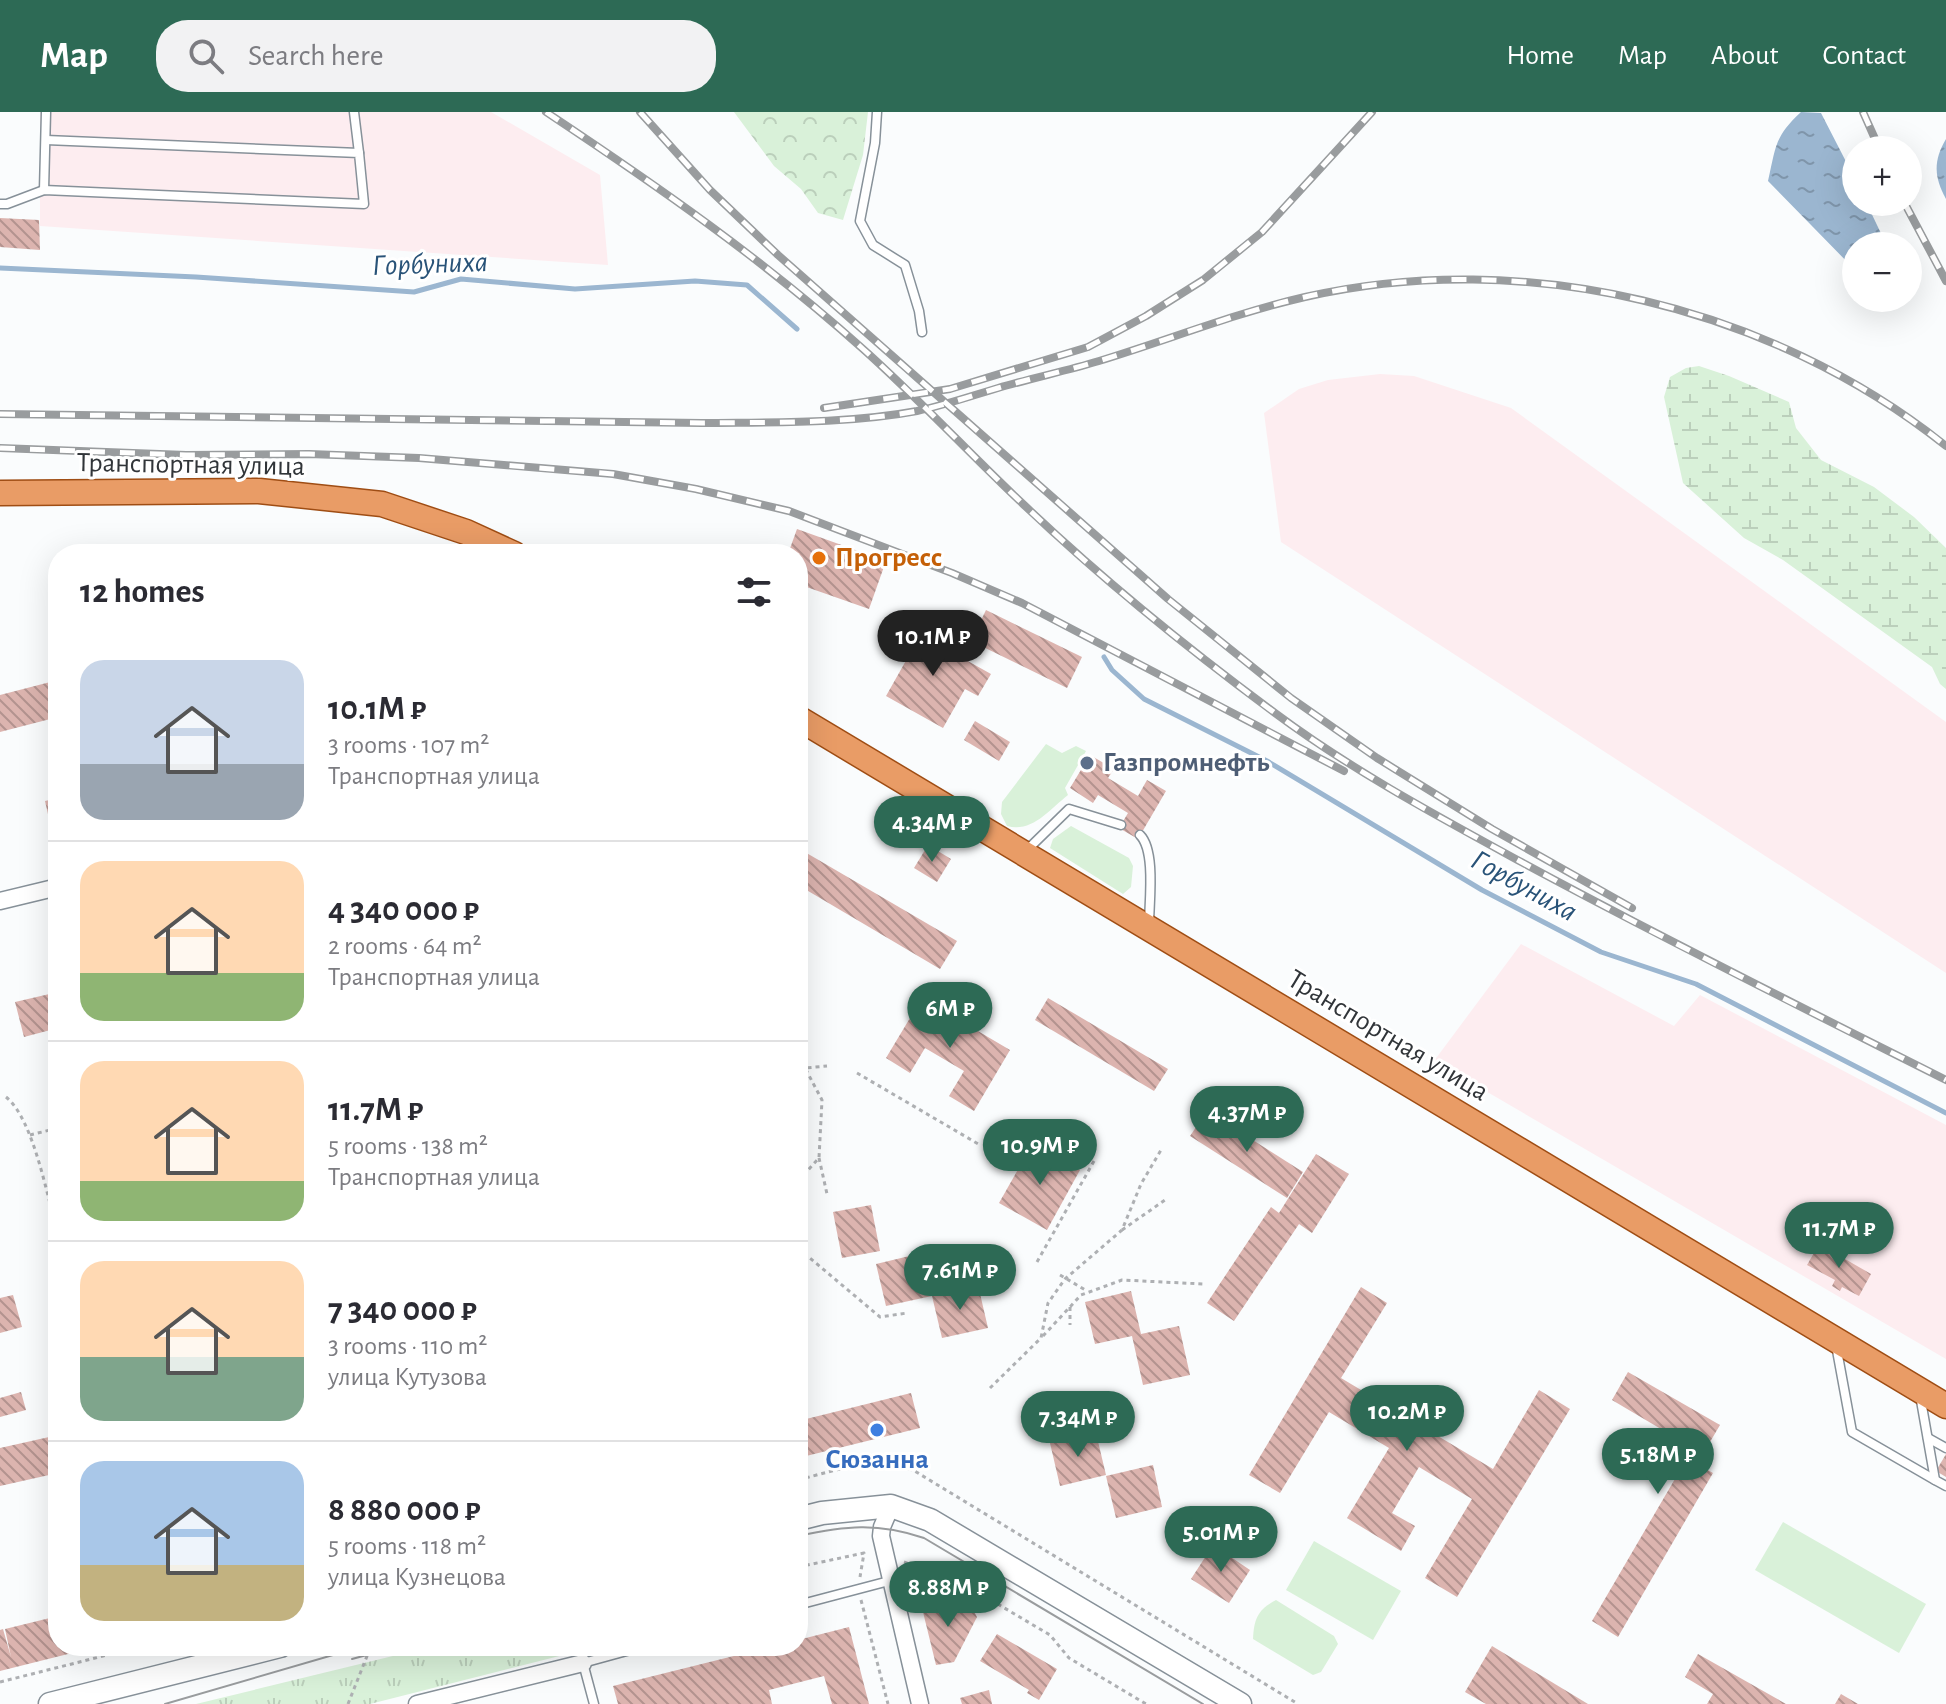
<!DOCTYPE html>
<html lang="en">
<head>
<meta charset="utf-8">
<style>
	:root { --surface:#fff; --page:#f2f2f3; --text:#2b2b33; --muted:#7c7c81; --line:#e1e1e2; --accent:#2d6a55 }
	body { margin:0; font-family:"Alegreya Sans",sans-serif; background:var(--page); color:var(--text); height:100vh; display:flex; flex-direction:column; font-size:30px; white-space:nowrap }
	* { box-sizing:border-box; margin:0 }
	p { font-size:26px; color:var(--muted) }
	.icon { flex:none; width:44px; height:44px; fill:none; stroke:currentColor; stroke-width:2; stroke-linecap:round; stroke-linejoin:round }
	.map { position:relative; flex:1; overflow:hidden }
	.drawer { position:absolute; left:48px; top:432px; width:760px; height:1112px; display:flex; flex-direction:column; background:var(--surface); border-radius:32px; box-shadow:0 8px 32px #0002 }
	.drawer>* { flex:none }
	.fabs { position:absolute; left:1842px; top:24px; display:grid; gap:16px }
	.fabs a { display:grid; place-items:center; width:80px; height:80px; border-radius:50%; background:var(--surface); box-shadow:0 8px 32px #0002; font-size:40px }
	.price { position:absolute; translate:-50% -68px; padding:0 18px; border-radius:28px; background:var(--accent); color:#fff; font-size:26px; line-height:52px; filter:drop-shadow(0 2px 4px #0008) }
	.price::after { content:''; position:absolute; left:50%; top:48px; width:24px; height:18px; margin-left:-12px; background:inherit; clip-path:polygon(0 0,100% 0,50% 100%) }
	.price.selected { background:#222; color:#fff }
	ul { padding:0; list-style:none }
	li { display:flex; align-items:center; gap:24px; height:200px; padding:0 32px }
	li+li { border-top:2px solid var(--line) }
	li span { display:grid; place-items:center; flex:none; width:224px; height:160px; border-radius:24px; color:#555 }
	li>.icon { margin-inline-start:auto }
	span .icon { width:96px; height:96px; fill:#fffc; stroke-width:1 }
	li b { font-size:34px }
	h2 { display:flex; justify-content:space-between; align-items:center; height:96px; padding:0 32px; font-size:34px }
	header { display:flex; align-items:center; gap:48px; box-sizing:border-box; height:112px; padding:0 40px; background:var(--accent); color:#fff }
	header strong { font-size:38px }
	nav { display:flex; gap:44px; margin-inline-start:auto; font-size:28px }
	.search { width:560px; height:72px; background:var(--page); display:flex; align-items:center; gap:20px; box-sizing:border-box; padding:0 28px; border-radius:32px; color:var(--muted); font-size:30px }
	.map>svg:first-child { display:block }
</style>
</head>
<body>
<header>
<strong>Map</strong>
<div class="search"><svg class="icon" aria-label="search" viewBox="0 0 24 24"><circle cx="10" cy="10" r="6"/><path d="M15 15l6 6"/></svg>Search here</div>
<nav><a>Home</a><a>Map</a><a>About</a><a>Contact</a></nav>
</header>
<div class="map">
<svg width="1946" height="1592" viewBox="0 0 1946 1592">
	<defs>
		<pattern id="forest-crowns" width="20" height="18" patternUnits="userSpaceOnUse" patternTransform="scale(2)"><rect width="20" height="18" fill="#d9f1d9"/><path d="M2 6a3 3 0 1 1 6 0M12 15a3 3 0 1 1 6 0" fill="none" stroke="#bbcfbb"/></pattern>
		<pattern id="wetland-marsh" width="20" height="14" patternUnits="userSpaceOnUse" patternTransform="scale(2)"><rect width="20" height="14" fill="#d9f1d9"/><path d="M1 5h8M5 5V1M11 12h8M15 12V8" fill="none" stroke="#bbcfbb"/></pattern>
		<pattern id="park-tufts" width="24" height="20" patternUnits="userSpaceOnUse" patternTransform="scale(2)"><rect width="24" height="20" fill="#d9f1d9"/><path d="M3 7l-1-3M5 7V3M7 7l1-3M15 17l-1-3M17 17v-4M19 17l1-3" fill="none" stroke="#bbcfbb"/></pattern>
		<pattern id="water-ripples" width="26" height="14" patternUnits="userSpaceOnUse" patternTransform="scale(2)"><rect width="26" height="14" fill="#9bb6d0"/><path d="M2 4q2-2 4 0t4 0M15 11q2-2 4 0t4 0" fill="none" stroke="#7f95aa"/></pattern>
		<pattern id="building-back-hatch" width="6" height="6" patternUnits="userSpaceOnUse" patternTransform="scale(2)"><rect width="6" height="6" fill="#dcb4af"/><path d="M-1 5l2 2M0 0l6 6M5-1l2 2" fill="none" stroke="#b3938f"/></pattern>
	</defs>
	<rect width="100%" height="100%" fill="#fafcfd"/>
	<g fill="#fdedf0">
		<polygon points="40,0 491,0 600,63 608,153 40,114"/>
		<polygon points="1380,262 1414,264 1511,296 1946,610 1946,861 1281,430 1264,301 1299,277 1328,268"/>
		<polygon points="1521,832 1674,914 1700,883 1946,1013 1946,1247 1434,949"/>
	</g>
	<g fill="#d9f1d9">
		<path d="M1046,632L1062,641L1076,634L1086,639L1065,676L1068,683C1049,698 1032,721 1007,714L1001,702L1002,690Z"/>
		<polygon points="1071,714 1129,746 1133,754 1131,775 1123,782 1050,736 1053,727"/>
		<polygon points="1783,1410 1926,1492 1899,1541 1755,1458"/>
		<polygon points="1314,1429 1401,1479 1373,1528 1286,1478"/>
		<path d="M1276,1488L1334,1524L1338,1532L1321,1560L1313,1563L1253,1527C1254,1506 1258,1498 1276,1488Z"/>
	</g>
	<polygon fill="url(#forest-crowns)" points="734,0 868,0 863,43 843,108 818,101 801,77 774,54"/>
	<polygon fill="url(#wetland-marsh)" points="1699,254 1729,264 1789,290 1796,316 1821,348 1874,375 1914,405 1946,436 1946,577 1940,572 1932,555 1783,448 1744,426 1683,371 1664,285 1670,265 1686,256"/>
	<polygon fill="url(#park-tufts)" points="434,1534 582,1534 583,1538 370,1592 196,1592"/>
	<g fill="url(#water-ripples)">
		<path d="M1801,0L1821,1L1856,69V90H1866L1887,134H1856V159L1768,69C1776,35 1774,25 1801,0Z"/>
		<path d="M1946,27V87C1934,65 1933,49 1946,27Z"/>
	</g>
	<g fill="none" stroke-linecap="round" stroke-linejoin="round">
		<g stroke="#9bb6d0" stroke-width="5">
			<polyline points="0,156 196,165 414,180 461,167 575,177 695,169 747,173 797,217"/>
			<polyline points="1104,545 1112,558 1144,587 1267,649 1482,778 1601,840 1696,872 1946,1001"/>
		</g>
	</g>
	<g fill="url(#building-back-hatch)">
		<polygon points="0,106 39,108 40,138 0,135"/>
		<polygon points="797,417 886,449 869,497 798,472 798,442 788,442"/>
		<polygon points="986,498 1082,545 1067,576 971,529"/>
		<polygon points="907,515 991,562 978,584 965,577 943,616 886,584 908,545 895,538"/>
		<polygon points="58,568 58,605 0,620 0,583"/>
		<polygon points="975,609 1010,630 999,649 964,628"/>
		<polygon points="1090,643 1114,657 1108,666 1138,684 1147,668 1166,679 1138,727 1119,716 1128,701 1098,683 1093,691 1070,676"/>
		<polygon points="58,686 58,742 57,742 45,689"/>
		<polygon points="928,733 951,747 937,770 914,756"/>
		<polygon points="798,736 957,829 940,857 798,773"/>
		<polygon points="58,880 58,916 24,925 15,890"/>
		<polygon points="922,886 1010,938 974,999 949,984 964,959 925,936 910,961 886,946"/>
		<polygon points="1048,886 1168,957 1154,979 1035,908"/>
		<polygon points="1207,999 1303,1060 1287,1086 1190,1024"/>
		<polygon points="1033,1031 1080,1058 1047,1118 999,1091"/>
		<polygon points="1316,1042 1349,1062 1312,1121 1299,1112 1234,1209 1207,1191 1271,1095 1279,1101"/>
		<polygon points="871,1093 880,1139 842,1146 833,1100"/>
		<polygon points="1819,1132 1871,1162 1859,1184 1842,1175 1840,1179 1832,1174 1835,1168 1807,1153"/>
		<polygon points="922,1141 932,1184 886,1194 876,1152"/>
		<polygon points="978,1173 988,1216 942,1226 932,1184"/>
		<polygon points="1361,1175 1387,1191 1341,1266 1493,1357 1539,1278 1570,1297 1457,1485 1425,1466 1472,1387 1419,1355 1392,1401 1415,1414 1401,1439 1347,1406 1389,1336 1329,1300 1280,1381 1249,1363"/>
		<polygon points="1131,1179 1141,1222 1179,1214 1190,1263 1143,1273 1132,1224 1095,1232 1085,1190"/>
		<polygon points="13,1183 22,1215 0,1221 0,1186"/>
		<polygon points="1628,1260 1720,1313 1697,1352 1713,1361 1618,1525 1592,1509 1693,1336 1612,1288"/>
		<polygon points="21,1280 26,1298 0,1305 0,1286"/>
		<polygon points="911,1281 920,1316 798,1346 798,1309"/>
		<polygon points="1096,1321 1106,1363 1060,1374 1050,1331"/>
		<polygon points="58,1323 58,1361 0,1374 0,1336"/>
		<polygon points="1946,1342 1946,1365 1936,1359"/>
		<polygon points="1153,1353 1162,1395 1116,1406 1106,1364"/>
		<polygon points="1213,1433 1250,1458 1229,1491 1191,1467"/>
		<polygon points="953,1488 973,1498 977,1505 954,1550 936,1553 923,1500 931,1492"/>
		<polygon points="58,1504 58,1534 96,1535 0,1559 0,1518 3,1517 11,1545 5,1517"/>
		<polygon points="849,1515 869,1592 832,1592 824,1564 769,1578 772,1592 618,1592 613,1574 774,1534 798,1534 798,1528"/>
		<polygon points="997,1522 1057,1557 1039,1588 1027,1581 1029,1578 980,1549"/>
		<polygon points="1492,1534 1588,1592 1486,1592 1465,1580"/>
		<polygon points="1698,1542 1786,1592 1707,1592 1713,1582 1685,1565"/>
		<polygon points="989,1578 992,1592 962,1592 960,1586"/>
		<polygon points="1841,1582 1858,1592 1835,1592"/>
	</g>
	<g fill="none" stroke-linecap="round" stroke-linejoin="round">
		<g stroke="#879199" stroke-width="11">
			<g id="lane">
				<polyline points="354,0 359,41"/>
				<polyline points="877,0 875,31 860,109 873,133 905,153 919,199 922,220"/>
				<polyline points="44,78 46,0"/>
				<polyline points="0,92 7,92 44,78 364,92 359,41 46,28"/>
				<path d="M1140,723C1156,739 1149,791 1149,813"/>
				<polyline points="1026,739 1069,697 1121,713"/>
				<polyline points="1836,1233 1852,1320 1935,1368"/>
				<polyline points="1920,1283 1935,1368 1946,1374"/>
				<polyline points="1928,1326 1946,1336"/>
				<polyline points="798,1493 889,1469"/>
				<polyline points="594,1592 583,1551 645,1534"/>
			</g>
		</g>
		<g stroke="#879199" stroke-width="19">
			<g id="street">
				<polyline points="0,789 58,775"/>
				<polyline points="891,1394 882,1415 881,1424 920,1592"/>
				<polyline points="417,1592 583,1551"/>
			</g>
		</g>
		<g stroke="#879199" stroke-width="25">
			<g id="secondary">
				<polyline points="798,1407 822,1401 891,1394 930,1408 1240,1592"/>
				<polyline points="50,1592 280,1534"/>
			</g>
		</g>
		<g stroke="#9f4d14" stroke-width="27">
			<g id="primary">
				<polyline points="0,381 259,379 382,392 466,420 514,442"/>
				<polyline points="798,606 1946,1294"/>
			</g>
		</g>
		<g stroke="#aeb0b3" stroke-width="3" stroke-dasharray="4 4" stroke-linecap="butt">
			<polyline points="857,961 980,1033"/>
			<path d="M6,985C34,1008 47,1085 58,1122"/>
			<polyline points="30,1023 58,1016"/>
			<polyline points="819,1046 827,1082"/>
			<polyline points="798,1069 819,1046 822,988 805,956 827,954"/>
			<polyline points="1122,1118 1165,1088"/>
			<polyline points="798,1136 880,1205 907,1201"/>
			<polyline points="1037,1150 1094,1049"/>
			<polyline points="1060,1163 1087,1179"/>
			<polyline points="1070,1195 1070,1213"/>
			<polyline points="1043,1224 1081,1183 1122,1168 1203,1172"/>
			<polyline points="990,1276 1041,1226 1048,1191 1065,1167 1122,1118 1141,1072 1161,1038"/>
			<path d="M798,1368C840,1357 869,1346 913,1358L1298,1592"/>
			<polyline points="904,1450 938,1462 947,1462 1050,1523 1069,1546 1146,1592"/>
			<polyline points="798,1455 864,1441 860,1465"/>
			<polyline points="861,1488 888,1592"/>
			<polyline points="0,1570 143,1534"/>
			<polyline points="348,1592 371,1534"/>
		</g>
		<use href="#lane" stroke="#fff" stroke-width="8"/>
		<use href="#street" stroke="#fff" stroke-width="16"/>
		<use href="#secondary" stroke="#fff" stroke-width="22"/>
		<use href="#primary" stroke="#e99c66" stroke-width="24"/>
		<g stroke="#999c9e" stroke-width="2">
			<path d="M798,1424C845,1414 877,1410 924,1426L1203,1592"/>
			<polyline points="352,1547 400,1534"/>
			<polyline points="165,1592 364,1534"/>
		</g>
		<g stroke="#999c9e" stroke-width="8">
			<g id="rail">
				<path d="M546,0C656,73 764,148 863,237C918,286 969,341 1023,392C1102,467 1187,536 1275,601C1353,659 1439,705 1525,752C1664,827 1805,897 1946,968"/>
				<polyline points="640,0 710,78 778,143 1168,487 1291,586 1377,646 1492,717 1632,796"/>
				<polyline points="1863,0 1880,38"/>
				<polyline points="1904,90 1946,169"/>
				<polyline points="824,296 950,277 1088,235 1146,204 1203,168 1262,120 1372,0"/>
				<path d="M0,302L702,311C772,310 847,312 917,299C945,293 971,284 998,276C1032,266 1066,259 1099,249C1168,228 1235,201 1305,185C1524,135 1771,194 1946,334"/>
				<polyline points="0,336 186,343 309,342 419,346 613,362 696,377 789,399 952,461 1022,491 1344,659"/>
			</g>
		</g>
		<use href="#rail" stroke="#fff" stroke-width="5" stroke-dasharray="15" stroke-linecap="butt"/>
	</g>
	<circle fill="#e8710a" stroke="#fff" stroke-width="3" cx="819" cy="446" r="8"/>
	<circle fill="#5c6f8a" stroke="#fff" stroke-width="3" cx="1087" cy="651" r="8"/>
	<circle fill="#3f7fe0" stroke="#fff" stroke-width="3" cx="877" cy="1318" r="8"/>
	<g text-anchor="middle" dominant-baseline="central" stroke-width="6" stroke-linejoin="round" paint-order="stroke">
		<g font-size="28" fill="#313539" stroke="#fff">
			<text transform="translate(191 353) rotate(1)">Транспортная улица</text>
			<text transform="translate(1388 924) rotate(31)">Транспортная улица</text>
		</g>
		<g font-size="28" font-weight="bold" fill="#c56008" stroke="#fff" text-anchor="start">
			<text x="835" y="446">Прогресс</text>
		</g>
		<g font-size="28" font-weight="bold" fill="#4e5e75" stroke="#fff" text-anchor="start">
			<text x="1103" y="651">Газпромнефть</text>
		</g>
		<g font-size="28" font-weight="bold" fill="#366cbe" stroke="#fff">
			<text x="877" y="1348">Сюзанна</text>
		</g>
		<g font-size="30" font-style="italic" fill="#295378" stroke="#fff">
			<text transform="translate(430 152) rotate(-2)">Горбуниха</text>
			<text transform="translate(1524 774) rotate(29)">Горбуниха</text>
		</g>
	</g>
</svg>
<div class="fabs">
<a>+</a>
<a>−</a>
</div>
<b class="price selected" style="left:933px;top:566px">10.1M ₽</b>
<b class="price" style="left:932px;top:752px">4.34M ₽</b>
<b class="price" style="left:950px;top:938px">6M ₽</b>
<b class="price" style="left:1247px;top:1042px">4.37M ₽</b>
<b class="price" style="left:1040px;top:1075px">10.9M ₽</b>
<b class="price" style="left:1839px;top:1158px">11.7M ₽</b>
<b class="price" style="left:960px;top:1200px">7.61M ₽</b>
<b class="price" style="left:1407px;top:1341px">10.2M ₽</b>
<b class="price" style="left:1078px;top:1347px">7.34M ₽</b>
<b class="price" style="left:1658px;top:1384px">5.18M ₽</b>
<b class="price" style="left:1221px;top:1462px">5.01M ₽</b>
<b class="price" style="left:948px;top:1517px">8.88M ₽</b>
<section class="drawer">
<h2>12 homes<svg class="icon" aria-label="filters" viewBox="0 0 24 24"><path d="M4 7h16M4 17h16"/><circle cx="9" cy="7" r="2"/><circle cx="15" cy="17" r="2"/></svg></h2>
<ul>
<li><span style="background:linear-gradient(#c9d6e8 65%,#9aa5b1 0)"><svg class="icon" aria-label="home" viewBox="0 0 24 24"><path d="M3 11l9-7 9 7M6 9v11h12V9"/></svg></span><div><b>10.1M ₽</b><p>3 rooms · 107 m²</p><p>Транспортная улица</p></div></li>
<li><span style="background:linear-gradient(#ffd9b3 70%,#8fb573 0)"><svg class="icon" aria-label="home" viewBox="0 0 24 24"><path d="M3 11l9-7 9 7M6 9v11h12V9"/></svg></span><div><b>4 340 000 ₽</b><p>2 rooms · 64 m²</p><p>Транспортная улица</p></div></li>
<li><span style="background:linear-gradient(#ffd9b3 75%,#8fb573 0)"><svg class="icon" aria-label="home" viewBox="0 0 24 24"><path d="M3 11l9-7 9 7M6 9v11h12V9"/></svg></span><div><b>11.7M ₽</b><p>5 rooms · 138 m²</p><p>Транспортная улица</p></div></li>
<li><span style="background:linear-gradient(#ffd9b3 60%,#7fa58c 0)"><svg class="icon" aria-label="home" viewBox="0 0 24 24"><path d="M3 11l9-7 9 7M6 9v11h12V9"/></svg></span><div><b>7 340 000 ₽</b><p>3 rooms · 110 m²</p><p>улица Кутузова</p></div></li>
<li><span style="background:linear-gradient(#a9c7e8 65%,#c2b280 0)"><svg class="icon" aria-label="home" viewBox="0 0 24 24"><path d="M3 11l9-7 9 7M6 9v11h12V9"/></svg></span><div><b>8 880 000 ₽</b><p>5 rooms · 118 m²</p><p>улица Кузнецова</p></div></li>
</ul>
</section>
</div>
</body>
</html>
